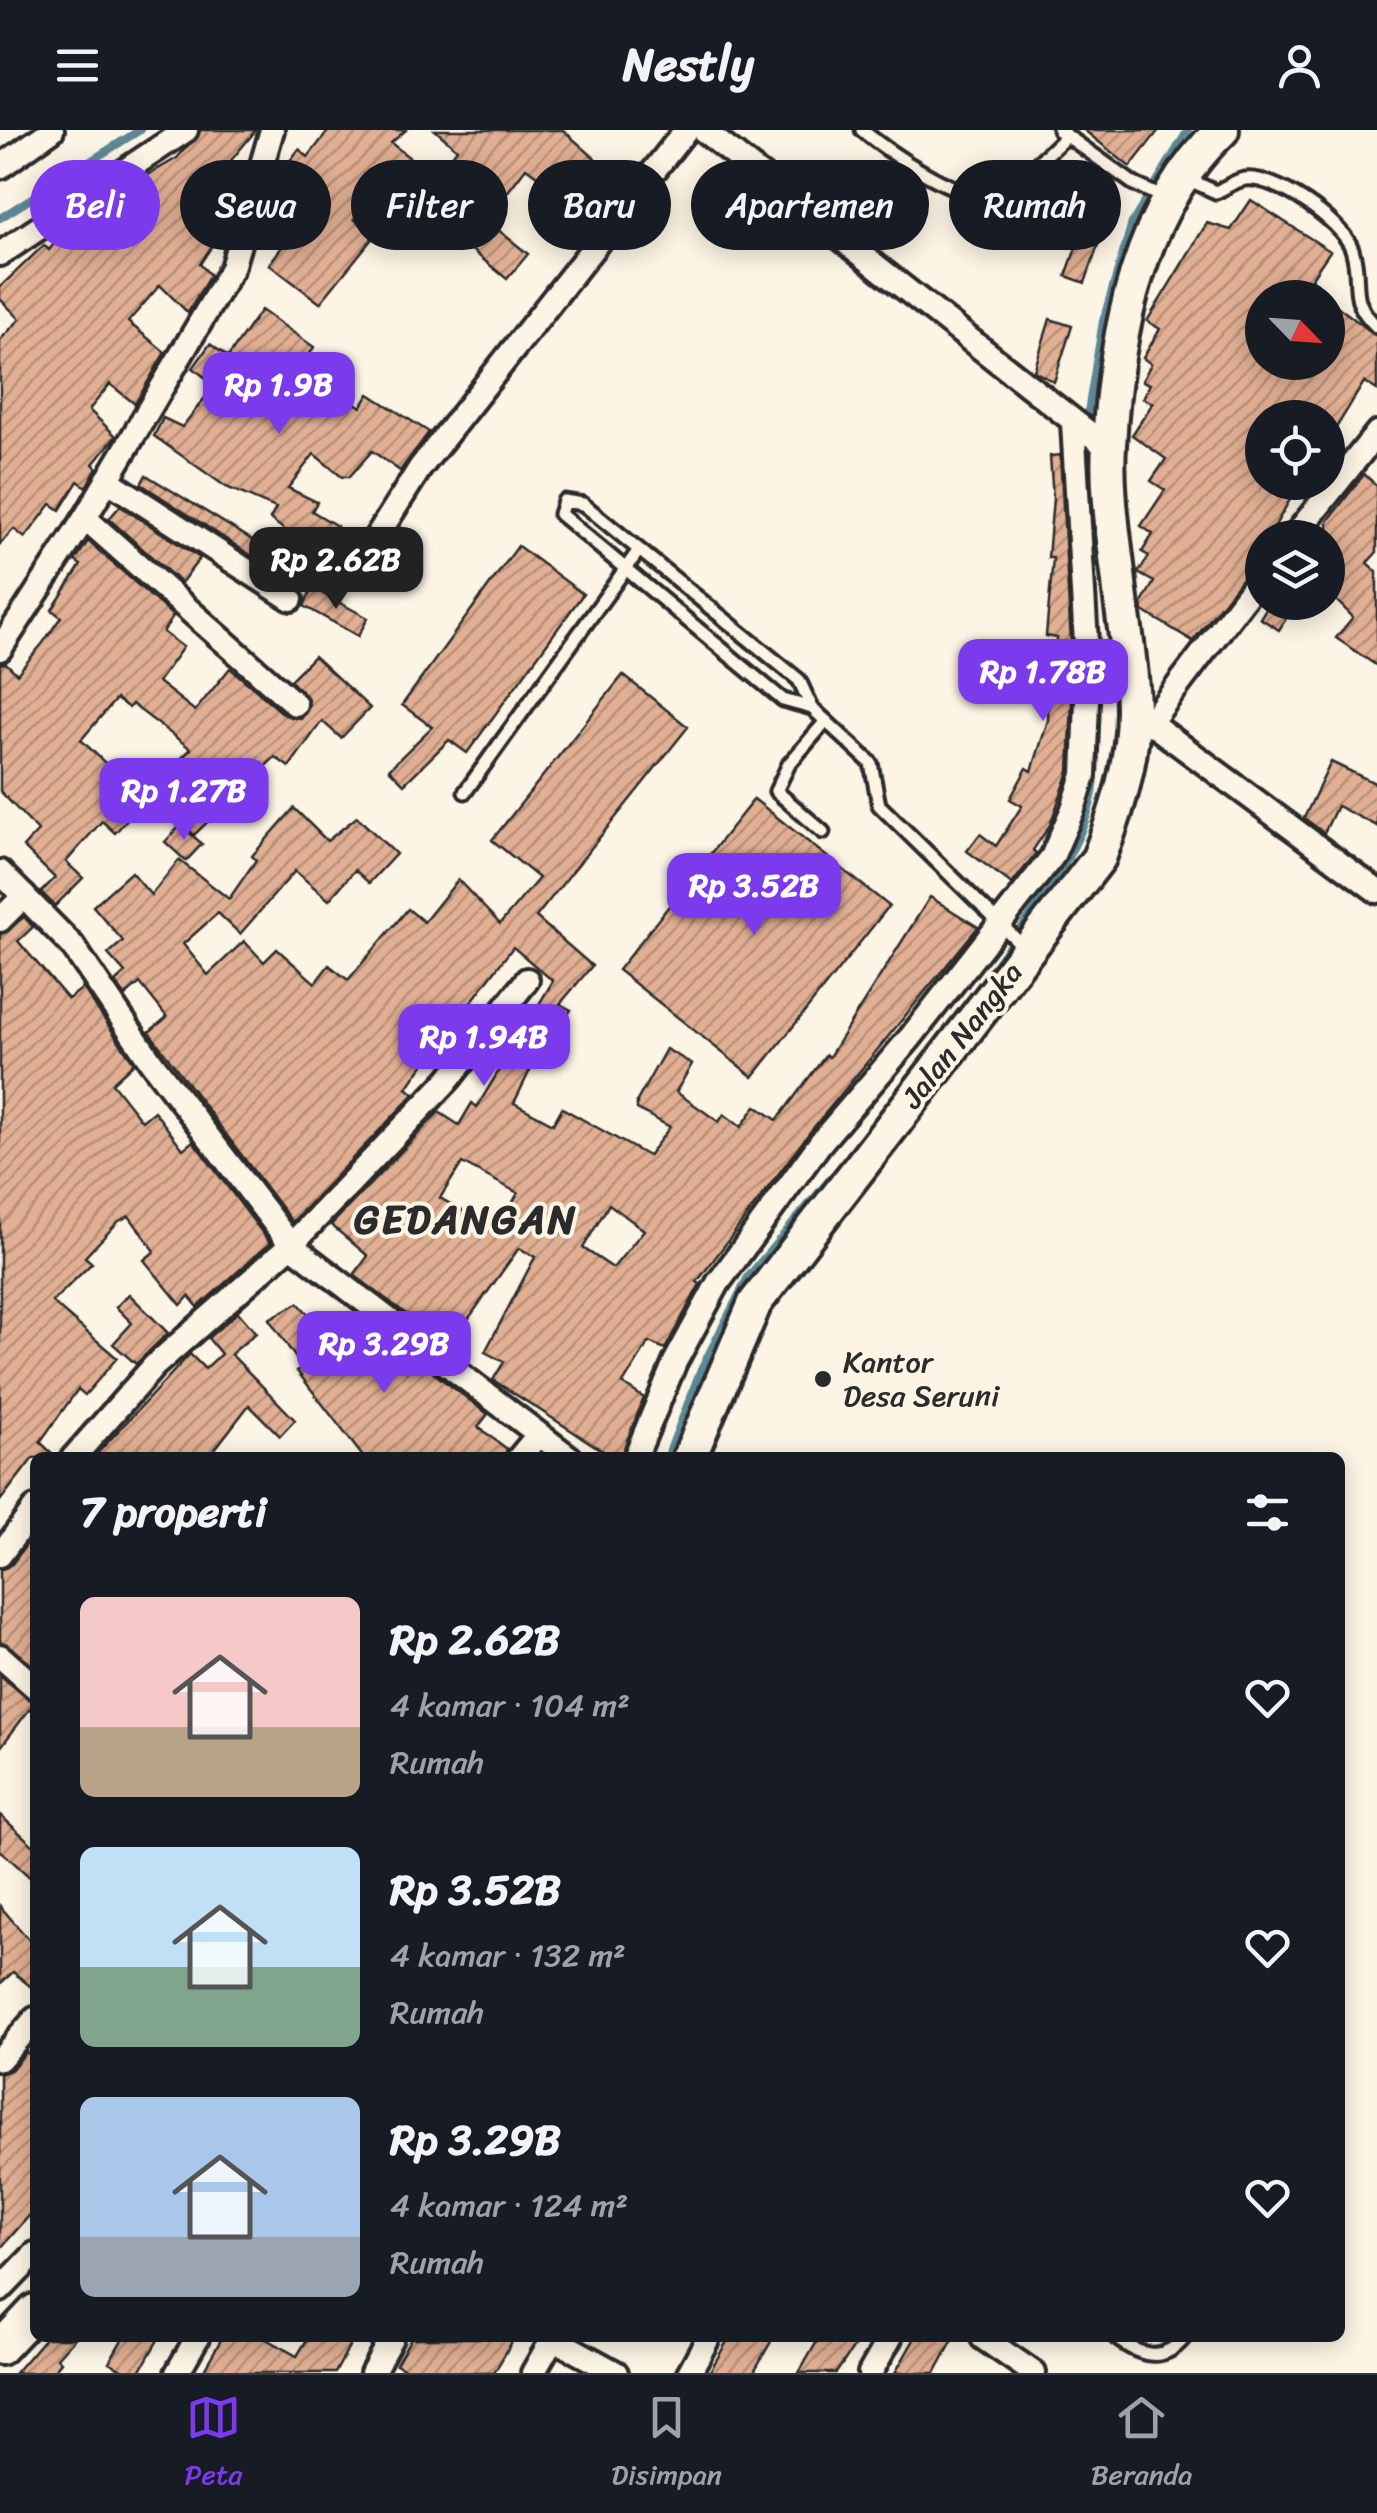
<!DOCTYPE html>
<html lang="id">
<head>
<meta charset="utf-8">
<style>
	:root { --surface:#171b24; --page:#20242c; --text:#f1f3f6; --muted:#9ea1a6; --line:#363941; --accent:#7c3aed }
	body { margin:0; font-family:Sriracha,sans-serif; background:var(--page); color:var(--text); height:100vh; display:flex; flex-direction:column; font-size:38px; white-space:nowrap }
	* { box-sizing:border-box; margin:0 }
	p { font-size:32px; color:var(--muted) }
	.icon { flex:none; width:55px; height:55px; fill:none; stroke:currentColor; stroke-width:2; stroke-linecap:round; stroke-linejoin:round }
	.map { position:relative; flex:1; overflow:hidden }
	.side { position:absolute; left:30px; top:1322px; width:1315px; height:890px; display:flex; flex-direction:column; background:var(--surface); border-radius:15px; box-shadow:0 5px 25px #0003 }
	.side>* { flex:none }
	.hud { position:absolute; left:30px; top:30px; width:1318px; height:90px; display:flex; gap:20px }
	.needle { width:65px; rotate:115deg }
	.tools { position:absolute; left:1245px; top:150px; display:grid; gap:20px }
	.tools a { display:grid; place-items:center; width:100px; height:100px; border-radius:50%; background:var(--surface); box-shadow:0 5px 25px #0003; font-size:50px }
	.price { position:absolute; translate:-50% -85px; padding:0 22px; border-radius:20px; background:var(--accent); color:#fff; font-size:32px; line-height:65px; filter:drop-shadow(0 2px 5px #0008) }
	.price::after { content:''; position:absolute; left:50%; top:60px; width:30px; height:22px; margin-left:-15px; background:inherit; clip-path:polygon(0 0,100% 0,50% 100%) }
	.price.selected { background:#222; color:#fff }
	ul { padding:0; list-style:none }
	li { display:flex; align-items:center; gap:30px; height:250px; padding:0 50px }
	li span { display:grid; place-items:center; flex:none; width:280px; height:200px; border-radius:15px; color:#555 }
	li>.icon { margin-inline-start:auto }
	span .icon { width:120px; height:120px; fill:#fffc; stroke-width:1 }
	li b { font-size:42px }
	h2 { display:flex; justify-content:space-between; align-items:center; height:120px; padding:0 50px; font-size:42px }
	.pill { padding:0 35px; border-radius:45px; background:var(--surface); box-shadow:0 5px 25px #0003; font-size:35px; line-height:90px }
	.pill.selected { background:var(--accent); color:#fff }
	header { display:flex; justify-content:space-between; align-items:center; height:130px; padding:0 50px; background:var(--surface); font-size:45px; font-weight:700 }
	.menu { display:flex; justify-content:space-around; align-items:center; height:140px; border-top:2px solid var(--line); background:var(--surface); font-size:28px; color:var(--muted) }
	.menu a { display:grid; justify-items:center; gap:5px }
	.menu .selected { color:var(--accent) }
	.map>svg:first-child { display:block }
</style>
</head>
<body>
<header><svg class="icon" aria-label="menu" viewBox="0 0 24 24"><path d="M4 6h16M4 12h16M4 18h16"/></svg>Nestly<svg class="icon" aria-label="person" viewBox="0 0 24 24"><circle cx="12" cy="8" r="4"/><path d="M4 21q1-7 8-7t8 7"/></svg></header>
<div class="map">
<svg width="1377" height="2243" viewBox="0 0 1377 2243">
	<defs>
		<pattern id="building-hatch" width="6" height="6" patternUnits="userSpaceOnUse" patternTransform="scale(2.5)"><rect width="6" height="6" fill="#e1af93"/><path d="M-1 1l2-2M0 6l6-6M5 7l2-2" fill="none" stroke="#b78f78"/></pattern>
	</defs>
	<rect width="100%" height="100%" fill="#fcf5e5"/>
	<filter id="ink" filterUnits="userSpaceOnUse"><feTurbulence type="fractalNoise" baseFrequency=".01" numOctaves="2"/><feDisplacementMap in="SourceGraphic" scale="20" xChannelSelector="R" yChannelSelector="G"/><feConvolveMatrix kernelMatrix="1 2 1 2 8 2 1 2 1" color-interpolation-filters="sRGB"/></filter>
	<g filter="url(#ink)">
		<g fill="none" stroke-linecap="round" stroke-linejoin="round">
			<g stroke="#5c8895" stroke-width="8">
				<polyline points="0,88 140,0"/>
				<polyline points="1086,294 1103,191 1132,93 1188,0"/>
				<path d="M992,840C1028,787 1095,708 1095,643"/>
				<polyline points="667,1328 701,1239 748,1147 840,1037"/>
			</g>
		</g>
		<g fill="url(#building-hatch)" stroke="#2b2b2b" stroke-width="2.5" fill-rule="evenodd">
			<polygon points="201,0 256,0 210,56 223,67 216,75 232,85 200,134 210,145 188,183 160,155 128,192 165,222 135,274 110,254 89,280 116,306 93,334 97,338 86,357 78,351 60,380 51,374 25,408 14,399 0,414 0,210 20,189 0,169 0,157 44,115 49,120 68,96 78,105 109,71 112,74 129,56 177,28"/>
			<polygon points="329,0 406,0 391,13 435,48 457,19 435,0 563,0 624,54 594,88 526,38 486,90 528,124 507,149 447,100 451,95 387,46 354,89 375,105 320,173 269,134 282,117 283,111 277,106 300,75 272,54 299,19 308,27"/>
			<polygon points="1084,0 1159,0 1130,37"/>
			<polygon points="1251,70 1330,121 1311,149 1317,153 1308,168 1262,168 1262,232 1328,232 1328,191 1337,176 1377,206 1377,260 1364,252 1328,311 1328,288 1262,288 1262,352 1300,352 1268,408 1262,408 1262,418 1253,434 1193,511 1143,481 1142,473 1154,452 1138,443 1149,426 1142,422 1153,404 1141,396 1165,360 1151,351 1166,329 1132,305 1153,273 1143,268 1150,254 1142,251 1151,234 1143,228 1160,199 1147,191 1207,93 1231,100"/>
			<polygon points="1084,95 1103,101 1085,153 1066,146"/>
			<polygon points="261,180 314,217 304,233 324,247 321,250 361,277 369,264 429,302 400,341 372,321 349,347 342,347 314,324 288,358 317,372 312,381 337,396 295,454 141,354 146,345 285,430 298,410 270,389 276,378 226,357 154,306 163,288 182,297 215,255 193,238 210,214 228,227"/>
			<polygon points="1050,189 1072,196 1054,252 1034,241"/>
			<polygon points="1060,325 1073,547 1069,642 1050,695 1033,720 1036,723 1012,754 967,721 980,704 996,716 1022,676 1010,669 1027,638 1032,641 1048,590 1048,574 1044,573 1047,551 1054,551 1057,508 1046,506 1053,428 1048,428 1053,368 1050,326"/>
			<polygon points="1364,344 1377,356 1377,422 1367,433 1377,442 1377,536 1336,508 1353,487 1328,462 1328,391"/>
			<polygon points="120,376 200,428 181,453 109,389"/>
			<polygon points="88,411 173,486 163,502 183,517 158,552 195,581 230,538 285,585 301,588 309,570 290,550 314,526 370,578 341,608 322,591 289,637 275,627 194,705 150,658 191,619 132,574 129,578 116,569 81,610 144,670 115,703 102,691 66,732 83,748 55,776 41,762 55,748 23,717 38,701 0,661 0,534 6,533 17,544 43,513 61,487 52,480 81,435 75,431"/>
			<polygon points="518,416 583,464 467,623 449,610 404,654 389,639 432,597 402,575"/>
			<polygon points="312,458 368,488 358,506 304,476"/>
			<polygon points="1270,472 1296,472 1279,500 1260,488"/>
			<path d="M623,545L688,597L536,787L592,836L560,874L571,880L541,926L538,924L514,973L553,994L562,978L648,1026L670,997L637,979V971L666,919L692,934L676,962L719,992L724,984L741,997L756,976L777,990L826,925L829,927L930,767L978,797L810,1002L697,1152L700,1154L665,1219L649,1212L623,1254L644,1268L620,1328H614L493,1250L504,1232L485,1222L535,1127L519,1118L449,1216L354,1145L368,1126L331,1095L439,982L459,995L472,973L477,977L553,851L513,817L418,942L407,958L414,964L292,1092L149,902L167,887L140,853L125,866L115,852L125,843L108,824L123,811L93,776L131,742L151,765L179,730L229,769L256,730L252,726L294,678L327,711L357,687L396,724L369,753L355,740L329,770L295,741L240,804L218,783L183,814L208,845L244,811L264,832L277,819L315,853L329,835L348,850L408,779L424,792L458,750L500,794L539,748L492,710ZM462,1033L518,1063L497,1100L440,1068ZM609,1074L644,1100L613,1138L583,1118Z"/>
			<polygon points="1331,632 1377,654 1377,696 1337,676 1324,703 1304,688"/>
			<polygon points="754,669 889,776 753,947 618,840"/>
			<polygon points="181,695 202,714 186,731 165,712"/>
			<polygon points="24,787 33,797 18,811 68,869 83,858 134,933 112,953 142,991 154,981 183,1019 193,1011 270,1113 198,1177 189,1166 181,1175 144,1130 155,1121 129,1086 119,1091 85,1127 92,1133 52,1172 117,1228 85,1265 78,1259 40,1312 57,1328 33,1328 0,1371 0,805"/>
			<polygon points="129,1164 168,1203 136,1234 113,1214 132,1193 116,1177"/>
			<polygon points="298,1173 337,1215 361,1188 379,1201 368,1213 406,1241 415,1229 488,1284 478,1297 507,1319 504,1328 364,1328 297,1241 302,1237 269,1189"/>
			<polygon points="238,1182 256,1203 231,1224 295,1290 280,1306 249,1275 208,1328 93,1328 190,1224 205,1239 221,1224 208,1208"/>
			<polygon points="35,1403 35,1537 0,1511 0,1440 12,1434"/>
			<polygon points="0,1546 35,1572 0,1618"/>
			<polygon points="0,1685 35,1717 35,1752 0,1720"/>
			<polygon points="0,1776 35,1817 35,1860 13,1842 0,1854"/>
			<polygon points="26,1922 35,1928 35,2079 0,2119 0,1944 11,1940"/>
			<polygon points="45,2208 75,2208 57,2228 61,2232 52,2243 15,2243"/>
			<polygon points="123,2208 159,2208 139,2243 129,2243 109,2232"/>
			<polygon points="222,2208 264,2208 297,2226 308,2208 354,2208 335,2243 202,2243"/>
			<polygon points="411,2208 514,2208 494,2243 413,2243 396,2234"/>
			<polygon points="729,2208 773,2208 753,2243 709,2243"/>
			<polygon points="819,2208 860,2208 836,2243 799,2243"/>
			<polygon points="915,2208 954,2208 935,2243 895,2243"/>
		</g>
		<g fill="none" stroke-linecap="round" stroke-linejoin="round">
			<g stroke="#2b2b2b" stroke-width="19">
				<g id="lane">
					<path d="M862,0C885,20 964,75 993,64C1020,53 1045,25 1067,6"/>
					<polyline points="1059,0 1134,54 1164,68"/>
					<path d="M1185,48L1216,62C1225,58 1236,50 1245,49C1275,45 1342,91 1352,119C1363,153 1346,168 1377,197"/>
					<polyline points="812,578 783,570 560,384 564,371 583,374 799,550 812,578 871,633 879,675 1025,818"/>
					<polyline points="465,662 639,420"/>
					<polyline points="823,702 776,661 789,634 826,591"/>
					<path d="M1116,2208C1138,2225 1163,2234 1184,2208"/>
				</g>
			</g>
			<g stroke="#2b2b2b" stroke-width="30">
				<g id="street">
					<polyline points="703,0 1108,318"/>
					<polyline points="0,37 52,0"/>
					<polyline points="0,124 186,0"/>
					<polyline points="107,350 291,469"/>
					<polyline points="85,388 295,574"/>
					<polyline points="1293,408 1377,303"/>
					<polyline points="372,414 420,338 686,0"/>
					<polyline points="0,519 85,388 232,138 272,0"/>
					<polyline points="1133,580 1377,761"/>
					<polyline points="1151,591 1262,445"/>
					<polyline points="0,742 72,815 152,933 291,1115 570,1328"/>
					<polyline points="0,790 24,766"/>
					<polyline points="73,1328 154,1236 291,1115 449,949 527,850"/>
					<polyline points="519,1328 538,1305"/>
					<polyline points="635,1328 675,1232 718,1153 821,1012 910,908 1052,727 1073,679 1084,645 1088,547 1073,293"/>
					<polyline points="0,1425 35,1378"/>
					<polyline points="0,1526 35,1557"/>
					<polyline points="0,1929 35,1889"/>
					<polyline points="0,2160 35,2124"/>
					<polyline points="552,2208 616,2243"/>
					<polyline points="983,2208 1034,2243"/>
					<polyline points="177,2243 197,2208"/>
					<polyline points="372,2243 391,2208"/>
					<polyline points="533,2243 553,2208"/>
					<polyline points="689,2243 708,2208"/>
					<polyline points="870,2243 890,2208"/>
				</g>
			</g>
			<g stroke="#2b2b2b" stroke-width="40">
				<g id="secondary">
					<path d="M689,1328L755,1173L1099,728C1117,680 1133,633 1133,581C1133,538 1123,494 1119,452C1114,408 1106,359 1109,315C1115,205 1138,79 1222,0"/>
					<polyline points="0,2218 35,2181"/>
				</g>
			</g>
			<use href="#lane" stroke="#fcf5e5" stroke-width="11"/>
			<use href="#street" stroke="#fcf5e5" stroke-width="22"/>
			<use href="#secondary" stroke="#fcf5e5" stroke-width="32"/>
		</g>
	</g>
	<circle fill="#2b2b2b" stroke="#fcf5e5" stroke-width="4" cx="823" cy="1249" r="10"/>
	<g text-anchor="middle" dominant-baseline="central" stroke-width="8" stroke-linejoin="round" paint-order="stroke">
		<g font-size="30" fill="#2b2b2b" stroke="#fcf5e5">
			<text transform="translate(962 905) rotate(-52)">Jalan Nangka</text>
		</g>
		<g font-size="30" fill="#2b2b2b" stroke="#fcf5e5" text-anchor="start">
			<text x="843" y="1232">Kantor<tspan x="843" dy="34">Desa Seruni</tspan></text>
		</g>
		<g font-size="40" font-weight="bold" letter-spacing="2.5" fill="#2b2b2b" stroke="#fcf5e5">
			<text x="466" y="1089">GEDANGAN</text>
		</g>
	</g>
</svg>
<div class="tools">
<a><svg class="needle" viewBox="-14 -14 28 28"><path d="M0-13l5 13h-10z" fill="#e53935"/><path d="M0 13l5-13h-10z" fill="#9ea1a6"/></svg></a>
<a><svg class="icon" aria-label="locate" viewBox="0 0 24 24"><circle cx="12" cy="12" r="6"/><path d="M12 2v4M12 18v4M2 12h4M18 12h4"/></svg></a>
<a><svg class="icon" aria-label="layers" viewBox="0 0 24 24"><path d="M12 4l9 5-9 5-9-5zM3 14l9 5 9-5"/></svg></a>
</div>
<b class="price" style="left:279px;top:307px">Rp 1.9B</b>
<b class="price selected" style="left:336px;top:482px">Rp 2.62B</b>
<b class="price" style="left:1043px;top:594px">Rp 1.78B</b>
<b class="price" style="left:184px;top:713px">Rp 1.27B</b>
<b class="price" style="left:754px;top:808px">Rp 3.52B</b>
<b class="price" style="left:484px;top:959px">Rp 1.94B</b>
<b class="price" style="left:384px;top:1266px">Rp 3.29B</b>
<div class="hud">
<a class="pill selected">Beli</a>
<a class="pill">Sewa</a>
<a class="pill">Filter</a>
<a class="pill">Baru</a>
<a class="pill">Apartemen</a>
<a class="pill">Rumah</a>
</div>
<section class="side">
<h2>7 properti<svg class="icon" aria-label="filters" viewBox="0 0 24 24"><path d="M4 7h16M4 17h16"/><circle cx="9" cy="7" r="2"/><circle cx="15" cy="17" r="2"/></svg></h2>
<ul>
<li><span style="background:linear-gradient(#f6c9c9 65%,#b9a48a 0)"><svg class="icon" aria-label="home" viewBox="0 0 24 24"><path d="M3 11l9-7 9 7M6 9v11h12V9"/></svg></span><div><b>Rp 2.62B</b><p>4 kamar · 104 m²</p><p>Rumah</p></div><svg class="icon" aria-label="heart" viewBox="0 0 24 24"><path d="M12 20l-8-8c-3-5 5-10 8-4 3-6 11-1 8 4z"/></svg></li>
<li><span style="background:linear-gradient(#bfe0f5 60%,#7fa58c 0)"><svg class="icon" aria-label="home" viewBox="0 0 24 24"><path d="M3 11l9-7 9 7M6 9v11h12V9"/></svg></span><div><b>Rp 3.52B</b><p>4 kamar · 132 m²</p><p>Rumah</p></div><svg class="icon" aria-label="heart" viewBox="0 0 24 24"><path d="M12 20l-8-8c-3-5 5-10 8-4 3-6 11-1 8 4z"/></svg></li>
<li><span style="background:linear-gradient(#a9c7e8 70%,#9aa5b1 0)"><svg class="icon" aria-label="home" viewBox="0 0 24 24"><path d="M3 11l9-7 9 7M6 9v11h12V9"/></svg></span><div><b>Rp 3.29B</b><p>4 kamar · 124 m²</p><p>Rumah</p></div><svg class="icon" aria-label="heart" viewBox="0 0 24 24"><path d="M12 20l-8-8c-3-5 5-10 8-4 3-6 11-1 8 4z"/></svg></li>
</ul>
</section>
</div>
<nav class="menu">
<a class="selected"><svg class="icon" aria-label="map" viewBox="0 0 24 24"><path d="M3 6l6-2 6 2 6-2v14l-6 2-6-2-6 2zM9 4v14M15 6v14"/></svg>Peta</a>
<a><svg class="icon" aria-label="saved" viewBox="0 0 24 24"><path d="M7 4h10v16l-5-4-5 4z"/></svg>Disimpan</a>
<a><svg class="icon" aria-label="home" viewBox="0 0 24 24"><path d="M3 11l9-7 9 7M6 9v11h12V9"/></svg>Beranda</a>
</nav>
</body>
</html>
